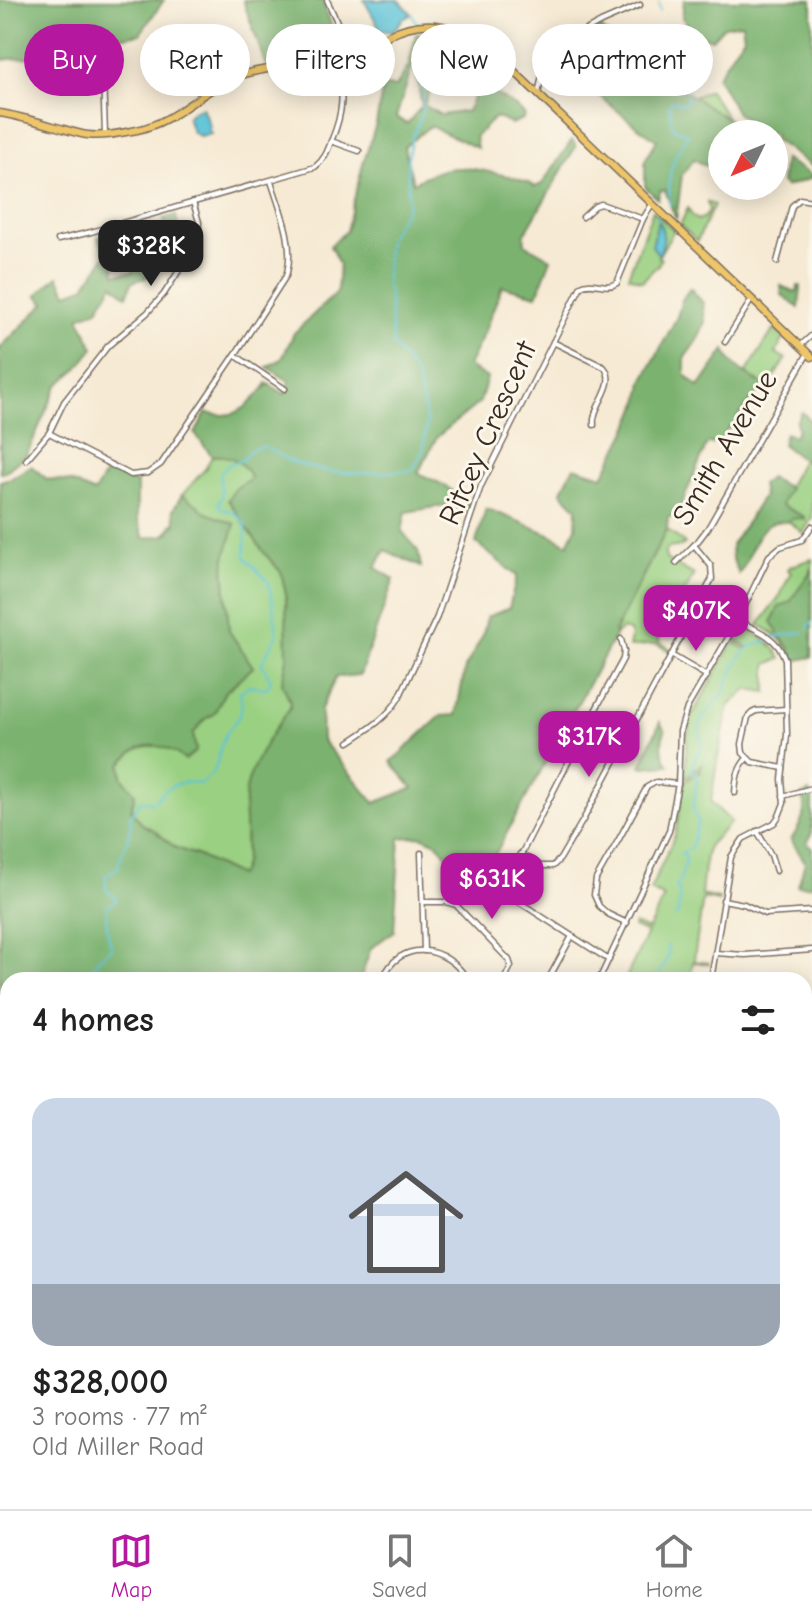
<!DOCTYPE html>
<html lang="en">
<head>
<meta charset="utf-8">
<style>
	:root { --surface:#fff; --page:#f6f6f6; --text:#222; --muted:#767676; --line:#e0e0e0; --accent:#b5179e }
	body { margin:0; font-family:"Comic Neue",sans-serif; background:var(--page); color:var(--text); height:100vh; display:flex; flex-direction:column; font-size:30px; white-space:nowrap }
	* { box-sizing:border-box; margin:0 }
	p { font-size:26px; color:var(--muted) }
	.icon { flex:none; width:44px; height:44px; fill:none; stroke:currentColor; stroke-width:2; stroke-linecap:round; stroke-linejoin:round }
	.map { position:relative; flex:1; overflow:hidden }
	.sheet { position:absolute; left:0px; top:972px; width:812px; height:538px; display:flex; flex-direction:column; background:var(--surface); border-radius:24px 24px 0 0; box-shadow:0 4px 20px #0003 }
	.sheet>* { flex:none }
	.banner { position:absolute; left:24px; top:24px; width:764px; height:72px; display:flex; gap:16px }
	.needle { width:52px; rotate:227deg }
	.fabs { position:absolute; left:708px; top:120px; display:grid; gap:16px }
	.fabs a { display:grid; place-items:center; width:80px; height:80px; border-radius:50%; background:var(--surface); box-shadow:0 4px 20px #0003; font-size:40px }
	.price { position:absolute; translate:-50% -68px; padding:0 18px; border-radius:16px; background:var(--accent); color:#fff; font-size:26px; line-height:52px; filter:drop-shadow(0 2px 4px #0008) }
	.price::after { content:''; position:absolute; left:50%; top:48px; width:24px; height:18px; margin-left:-12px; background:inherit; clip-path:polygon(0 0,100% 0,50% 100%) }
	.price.selected { background:#222; color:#fff }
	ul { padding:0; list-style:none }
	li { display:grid; align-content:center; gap:16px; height:424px; padding:0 32px }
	li span { display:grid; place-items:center; height:248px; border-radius:24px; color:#555 }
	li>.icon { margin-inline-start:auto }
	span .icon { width:144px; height:144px; fill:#fffc; stroke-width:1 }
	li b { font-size:34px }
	h2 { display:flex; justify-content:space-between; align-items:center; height:96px; padding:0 32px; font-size:34px }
	.tag { padding:0 28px; border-radius:36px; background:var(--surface); box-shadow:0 4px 20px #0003; font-size:28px; line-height:72px }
	.tag.selected { background:var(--accent); color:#fff }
	.menu { display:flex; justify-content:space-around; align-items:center; height:112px; border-top:2px solid var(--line); background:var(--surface); font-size:22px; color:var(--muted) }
	.menu a { display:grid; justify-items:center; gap:4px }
	.menu .selected { color:var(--accent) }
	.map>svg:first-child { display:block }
</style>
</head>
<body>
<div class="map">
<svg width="812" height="1509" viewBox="0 0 812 1509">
	<rect width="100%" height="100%" fill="#fbf7ec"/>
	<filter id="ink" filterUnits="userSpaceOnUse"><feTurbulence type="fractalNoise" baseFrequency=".0125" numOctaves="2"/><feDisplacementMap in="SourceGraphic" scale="16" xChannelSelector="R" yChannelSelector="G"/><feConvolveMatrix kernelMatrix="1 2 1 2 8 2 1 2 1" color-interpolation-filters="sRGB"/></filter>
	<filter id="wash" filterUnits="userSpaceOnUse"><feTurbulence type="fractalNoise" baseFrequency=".006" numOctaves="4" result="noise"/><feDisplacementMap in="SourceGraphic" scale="32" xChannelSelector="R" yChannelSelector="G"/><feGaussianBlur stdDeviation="1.8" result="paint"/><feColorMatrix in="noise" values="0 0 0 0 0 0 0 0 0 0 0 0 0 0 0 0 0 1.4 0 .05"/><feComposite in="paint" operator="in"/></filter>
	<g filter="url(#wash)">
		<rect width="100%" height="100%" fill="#f6ead4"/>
		<g fill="#9ad081" stroke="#6a7d50" stroke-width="2">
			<polygon points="709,90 729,120 693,97"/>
			<polygon points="707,202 714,205 697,241 680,225 688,208 692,216 698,220 705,217 709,210"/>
			<polygon points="653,210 674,230 658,257 661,259 658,265 642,281 628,276"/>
			<polygon points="774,329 784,338 776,353 786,359 767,387 745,375"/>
			<path d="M267,383L287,396L240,518L265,554L281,572L286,594L287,659L282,683L290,701V708C274,728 251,764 246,790C241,814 252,858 239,876L196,855L176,848L154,830L142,824L131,810L135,794L122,777L121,763C125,759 131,753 136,750C153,740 172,749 185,759L196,751L193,734L205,719L214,714L224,693L253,667L229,631L224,563L165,535L189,500L182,495L206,468L212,456L218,455Z"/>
			<polygon points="812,441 812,518 803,533 775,510"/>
			<path d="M667,529L685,544C678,550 669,543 665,553L666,559L694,575L658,641L671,649L670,651L656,644L629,647L631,637L629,631L622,629L616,634L614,633Z"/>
			<path d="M812,559V655L811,657L793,661C785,642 777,634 759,625L781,594L791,572L788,570L789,567Z"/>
			<path d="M743,628C759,636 773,642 781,659L767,664V692L748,689L729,706L717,761L711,802L731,822L708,846L704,867L701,895L719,899V901L703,898L694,959V961L709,963V964L693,962L690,980H625L647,933L633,927L634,924L648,930L664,897L650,890L675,835L684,783L700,769V774L702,764L685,778L687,734L691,717L733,642L746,649L748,647L735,640L741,629Z"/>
			<polygon points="804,1074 812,1076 812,1169 804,1175"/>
			<polygon points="812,1350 812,1424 804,1422 804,1362"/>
			<polygon points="804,1430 812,1432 812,1471 804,1474"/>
			<polygon points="710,1502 762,1502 758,1509 703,1509"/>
		</g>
		<g fill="#7bb26f" stroke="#5b6e46" stroke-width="2" fill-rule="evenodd">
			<polygon points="0,0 164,0 140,34 84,44 75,39 34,57 0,60"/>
			<polygon points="243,0 322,0 341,51 334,56 270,67 265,63"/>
			<path d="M684,0H812V167L774,139V134H767L737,113L717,77C726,64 733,49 744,37L742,23L724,26L712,39L695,33L682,18Z"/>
			<polygon points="598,25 625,51 632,50 645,56 680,88 729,120 745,134 722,134 722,165 718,172 694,159 682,175 676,220 665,190 660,191 658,199 645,187 645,160 657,140 635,125 596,93 567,59 570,52 565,44"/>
			<path d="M441,29L444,35L435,40L437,58L450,68L435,81L424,105L441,115L467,111L481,83H483L485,87L520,110L525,116L523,119L511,124L495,117L475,137L477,148L430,126L404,147L413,183C426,175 439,169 455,168C471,167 523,177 535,187L542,184L572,140L576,146L524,235L525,244L551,259L537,295L502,286L484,333L468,366L487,378L480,402L437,437L418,473L444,485L470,504L467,513L448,505L406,512L402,531L418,551L421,567L385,550L376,568L394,579L360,675L336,677L321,709L322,740L375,803L413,788L391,762L441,716L456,715L465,668L483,635L487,617L509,608L517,576L476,543L486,508L549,534L568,544L576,527L577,508L561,492L574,467L603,476C617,448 641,412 643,381L677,317L682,300L690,288L703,303L705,322L697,341L685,357V374L699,387L725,350C732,368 750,377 767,387L757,393L737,418L744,422L739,433L730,427L718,443L707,444L677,515L668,517L667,529L614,632L616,634L481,880L465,879L437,843L421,836L400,838L394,931L371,948L360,980H8V1364L0,1359V481L11,478L31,466L47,479L71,482L94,493L107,471L137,483V518L144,538L167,535L176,524L173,510L182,495L199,506L204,512L235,524L225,558L224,570L229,631L253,667L224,693L214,714L205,719L193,734L196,751L185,760C172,749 153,740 136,750C131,753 125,760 121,764L122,777L135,794L131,810L142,824L154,830L176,848L196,855L239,876C252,858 241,814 246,790C251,764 274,729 290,708V701L282,683L287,659L286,594L281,572L265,554L228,500L235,489L251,478C243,461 230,454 212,456L195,434L206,413C237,420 246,408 266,386L270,385L285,394L289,381L267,367L282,359L294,333L337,292L339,264L330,246L346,231L363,164L376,124L383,86L396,87L409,65L416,34ZM414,62L422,106L407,124L396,117Z"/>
			<polygon points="784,159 812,176 812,178 785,187 781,183"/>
			<polygon points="176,215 179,233 192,230 192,244 164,257 151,265 146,278 132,282 127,296 113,284 98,309 79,317 94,348 78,368 57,386 27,454 6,471 0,473 0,348 45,303 37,295 58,276 67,293 84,287 107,254 98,238 106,235 113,255 115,274 132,272 138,261 154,253 169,233 163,219"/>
			<polygon points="781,286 795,292 797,291 798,286 801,286 799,308 782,295"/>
			<polygon points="802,412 812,422 812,446 804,461 782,444 785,433 794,436 798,429 796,422"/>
			<path d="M770,478L789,488L781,505L805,517V520L801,518L791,519L787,522C754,517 754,555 739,574L732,558L731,545C743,529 752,513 763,496L761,484Z"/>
			<polygon points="812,569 812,657 793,661 790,648 778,634 772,621 779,607 790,602"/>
			<path d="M660,722L665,731C660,743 662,755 669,765L644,767L641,766Z"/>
			<path d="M809,792L812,797V832L807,844L812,847V885L798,886L805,862L791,840C799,828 810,809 801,796Z"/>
			<polygon points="105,1502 152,1502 156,1509 104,1509"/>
		</g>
		<g fill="#5bc3d8" stroke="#4b767b" stroke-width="2">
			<polygon points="364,0 399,0 412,14 403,19 392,32 381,30"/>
			<polygon points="202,107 210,127 208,129 211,134 199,136 192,131 187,117 193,111"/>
			<path d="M658,220C665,234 665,240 659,255L652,246Z"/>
			<polygon points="812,1471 812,1509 758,1509 762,1502 804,1502 804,1474"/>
		</g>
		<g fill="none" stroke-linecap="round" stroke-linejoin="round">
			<g stroke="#5bc3d8" stroke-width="2">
				<polyline points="659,4 660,11"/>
				<polyline points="412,14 417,23"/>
				<polyline points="668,25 691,40"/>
				<polyline points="684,79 686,67 694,44"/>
				<path d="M670,205C666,175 672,160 688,134L685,132L677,130L672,124L669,105L672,100L681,104L687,101L688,89L685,82"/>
				<polyline points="657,216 658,220"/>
				<polyline points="808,629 812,622"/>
				<path d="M675,917L678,914L680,894L676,886C683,879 681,871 686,862L685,856L681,854L691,848L698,822L693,810L697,779L693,770V764L701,747L700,727L702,719L723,694L737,662L746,650L751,646L769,641L775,637L803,632"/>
				<path d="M93,980L95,978L92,969L98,959L112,948C107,934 105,921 107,906L116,901V898L106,890V875L118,868C120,849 134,836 130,817L140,801L154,802C165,788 180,778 199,784C223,772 215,753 226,734C230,726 238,721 241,712C243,706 241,699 240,692L248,686L267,688L271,681L262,663L277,635L273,603L268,582L245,557L246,525L234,512L222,509L218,504L222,496L220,474L229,464L243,460L249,451L264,446C271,450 279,455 286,459C326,478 371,474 413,470L423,450L427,422L417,376L393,345L389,295L386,281L388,239L408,206V157L411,141L421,117L423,103L422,69L417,61L426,38L422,27"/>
				<polyline points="657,980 669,954 667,945"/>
				<polyline points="8,1169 6,1176 8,1188"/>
				<polyline points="0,1210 4,1208 8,1193"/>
			</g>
		</g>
	</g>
	<g filter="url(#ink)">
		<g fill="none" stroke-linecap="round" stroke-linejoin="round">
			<g stroke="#7c6d5e" stroke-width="7">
				<g id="minor">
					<polyline points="327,0 338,24 351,44 353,55"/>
					<polyline points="102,45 105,135"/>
					<polyline points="538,94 546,57 551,49 601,22 640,5"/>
					<polyline points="331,141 359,151"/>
					<polyline points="583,217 595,206 601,204 643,219"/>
					<path d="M58,240L91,232L315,167C325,159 328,150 332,139C345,108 342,93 339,61"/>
					<polyline points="777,262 792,206 800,199 812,201"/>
					<path d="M553,342L604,367C619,384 591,406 594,425"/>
					<polyline points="725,342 752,299"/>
					<polyline points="800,346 812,335"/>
					<polyline points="235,355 285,389"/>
					<path d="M49,433L131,475L148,473L161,464L235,355L286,276C296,245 280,210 271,181"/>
					<polyline points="26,460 49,433 64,402 108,346 147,313 164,294 198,241 199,222 193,202"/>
					<polyline points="676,563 698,541 708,528 808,353"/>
					<polyline points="671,655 707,676"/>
					<polyline points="588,739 588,724 623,659 624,651 621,639"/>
					<path d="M349,742C369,729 387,718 399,698L437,617L481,486L581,286C593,279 605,291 617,283L643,219L652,204"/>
					<polyline points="783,768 752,762 743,753 742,744 748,717 752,713 756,711 786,709"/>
					<path d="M735,793C736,779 737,769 747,758"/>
					<polyline points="783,796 812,788"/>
					<polyline points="757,831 771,855 776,871"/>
					<polyline points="421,853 424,951"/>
					<polyline points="520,854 541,866 553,866 560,859 583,820 712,579 711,566 694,545"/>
					<polyline points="723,900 744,904 765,914 812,911"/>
					<polyline points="423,902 446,902 456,905 509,960 511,966 504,980"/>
					<polyline points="627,923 608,914 599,906 594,895 596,879 619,839 647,787 656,782 678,784"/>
					<polyline points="715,953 745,955 812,950"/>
					<path d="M609,960L513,898L507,891L506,884L577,745C592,734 604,742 619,750"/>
					<path d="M382,980C400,937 446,945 468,980"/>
					<polyline points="548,980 572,936"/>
					<polyline points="599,980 669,831 678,784 680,731 687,708 736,624 769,556 780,547 802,540 812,526"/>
					<path d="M711,980L731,857L743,839L774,823L779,816L784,803L782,779L787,735L785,659C777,637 758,630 738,621"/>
					<polyline points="804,1056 812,1058"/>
					<polyline points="804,1227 812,1221"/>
					<polyline points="804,1273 812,1269"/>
					<polyline points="804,1327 812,1321"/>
					<polyline points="0,1422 1,1433 0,1442"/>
					<polyline points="804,1425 812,1427"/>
					<polyline points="253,1502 265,1509"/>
					<polyline points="91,1509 93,1502"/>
					<polyline points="273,1509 277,1502"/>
					<polyline points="364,1509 368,1502"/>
					<polyline points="441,1509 446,1502"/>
					<polyline points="499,1509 503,1502"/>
					<polyline points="551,1509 552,1502"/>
					<polyline points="628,1509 630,1502"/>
					<polyline points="674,1509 680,1502"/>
				</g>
			</g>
			<g stroke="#7c6d5e" stroke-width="9">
				<g id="major">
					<path d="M0,113C18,116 35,121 53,126C65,129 77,134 88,135C104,137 121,133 137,130C175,122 198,93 233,78C265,65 301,68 335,61C354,57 372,44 389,35C424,16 461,25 491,49L812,357"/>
					<polyline points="804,1187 812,1181"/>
					<polyline points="595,1509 596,1502"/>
				</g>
			</g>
			<use href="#minor" stroke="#fff" stroke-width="4"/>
			<use href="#major" stroke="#eec569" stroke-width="6"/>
		</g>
	</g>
	<g text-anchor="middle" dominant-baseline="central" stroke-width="6" stroke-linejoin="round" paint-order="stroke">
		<g font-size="30" fill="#3b2a1e" stroke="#fbf7ec">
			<text transform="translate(488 433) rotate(-66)">Ritcey Crescent</text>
			<text transform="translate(725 448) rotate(-59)">Smith Avenue</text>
		</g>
	</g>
</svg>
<div class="fabs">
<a><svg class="needle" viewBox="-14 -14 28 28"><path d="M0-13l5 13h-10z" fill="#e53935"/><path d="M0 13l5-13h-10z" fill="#767676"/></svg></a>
</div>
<b class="price selected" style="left:151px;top:288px">$328K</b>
<b class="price" style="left:696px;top:653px">$407K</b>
<b class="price" style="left:589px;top:779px">$317K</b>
<b class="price" style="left:492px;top:921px">$631K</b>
<div class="banner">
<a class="tag selected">Buy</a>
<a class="tag">Rent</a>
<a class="tag">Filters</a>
<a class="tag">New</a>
<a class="tag">Apartment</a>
</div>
<section class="sheet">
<h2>4 homes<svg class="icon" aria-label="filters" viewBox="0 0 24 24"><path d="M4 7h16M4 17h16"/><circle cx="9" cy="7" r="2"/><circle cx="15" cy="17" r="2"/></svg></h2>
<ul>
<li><span style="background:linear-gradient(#c9d6e8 75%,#9aa5b1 0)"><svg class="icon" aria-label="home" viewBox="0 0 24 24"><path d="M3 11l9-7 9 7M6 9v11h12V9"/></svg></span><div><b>$328,000</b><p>3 rooms · 77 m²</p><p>Old Miller Road</p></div></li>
</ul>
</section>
</div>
<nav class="menu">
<a class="selected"><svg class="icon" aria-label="map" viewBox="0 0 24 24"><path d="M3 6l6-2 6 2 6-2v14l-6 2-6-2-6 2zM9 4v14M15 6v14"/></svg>Map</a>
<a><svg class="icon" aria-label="saved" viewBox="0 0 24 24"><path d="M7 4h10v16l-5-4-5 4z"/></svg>Saved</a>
<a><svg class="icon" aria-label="home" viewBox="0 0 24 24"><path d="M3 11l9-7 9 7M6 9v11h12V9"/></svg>Home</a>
</nav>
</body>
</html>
